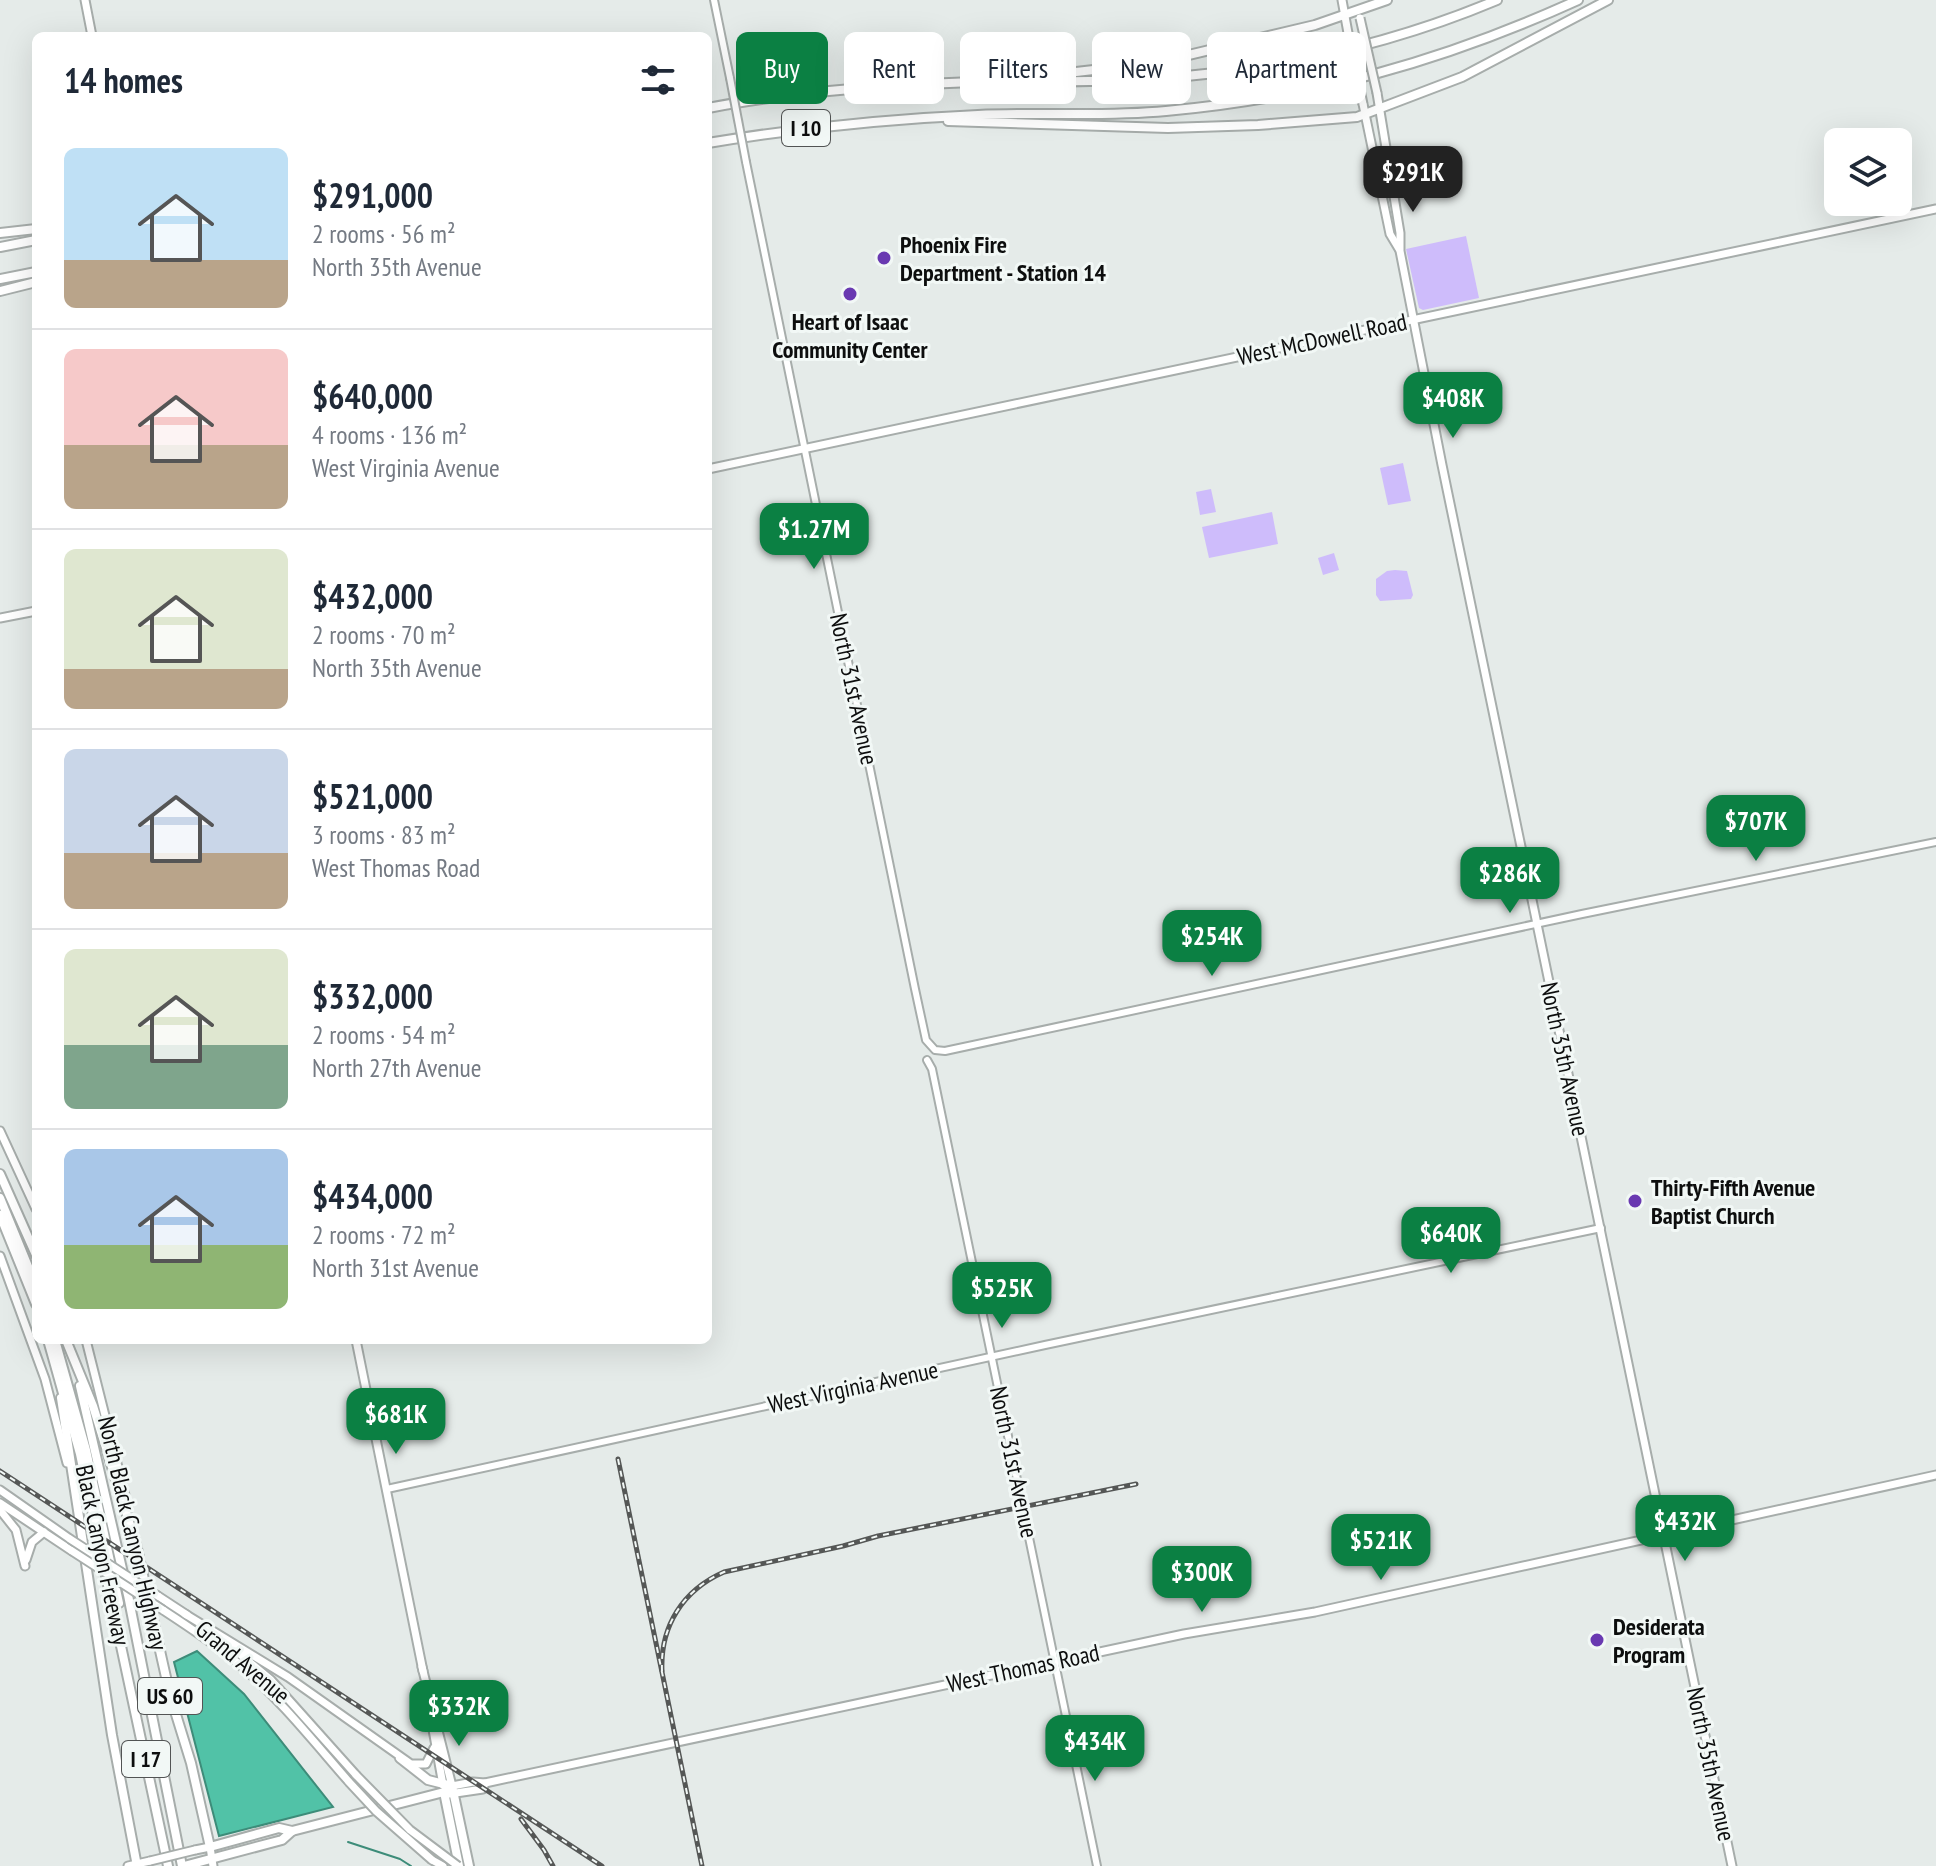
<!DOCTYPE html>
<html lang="en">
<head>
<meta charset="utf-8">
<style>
	:root { --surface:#fff; --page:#f6f6f7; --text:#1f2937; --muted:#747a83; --line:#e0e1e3; --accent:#0b8043 }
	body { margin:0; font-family:"PT Sans Narrow",sans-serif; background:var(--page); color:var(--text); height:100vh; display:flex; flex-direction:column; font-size:30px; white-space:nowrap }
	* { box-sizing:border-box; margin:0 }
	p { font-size:26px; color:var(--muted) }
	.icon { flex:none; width:44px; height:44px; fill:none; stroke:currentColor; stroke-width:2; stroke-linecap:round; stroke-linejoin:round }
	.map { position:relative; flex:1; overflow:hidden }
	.sheet { position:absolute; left:32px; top:32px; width:680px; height:1312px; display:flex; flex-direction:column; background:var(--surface); border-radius:12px; box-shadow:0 8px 32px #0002 }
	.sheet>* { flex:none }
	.hud { position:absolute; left:736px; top:32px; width:760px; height:72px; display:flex; gap:16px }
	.tools { position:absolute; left:1824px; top:128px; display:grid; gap:16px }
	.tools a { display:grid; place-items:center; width:88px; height:88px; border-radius:12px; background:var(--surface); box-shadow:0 8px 32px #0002; font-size:40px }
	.price { position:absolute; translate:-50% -68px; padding:0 18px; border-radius:16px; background:var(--accent); color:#fff; font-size:26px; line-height:52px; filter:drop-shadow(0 2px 4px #0008) }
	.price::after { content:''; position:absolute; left:50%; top:48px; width:24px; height:18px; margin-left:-12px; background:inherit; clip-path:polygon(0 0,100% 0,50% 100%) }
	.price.current { background:#222; color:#fff }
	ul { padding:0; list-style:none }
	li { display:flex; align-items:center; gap:24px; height:200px; padding:0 32px }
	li+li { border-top:2px solid var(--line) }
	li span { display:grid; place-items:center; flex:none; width:224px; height:160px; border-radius:12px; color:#555 }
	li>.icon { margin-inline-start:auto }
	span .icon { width:96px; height:96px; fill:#fffc; stroke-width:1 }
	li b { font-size:34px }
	h2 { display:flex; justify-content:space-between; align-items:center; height:96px; padding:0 32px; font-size:34px }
	.pill { padding:0 28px; border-radius:12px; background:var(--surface); box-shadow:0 8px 32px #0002; font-size:28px; line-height:72px }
	.pill.current { background:var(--accent); color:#fff }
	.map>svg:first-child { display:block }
</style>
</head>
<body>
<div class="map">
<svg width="1936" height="1866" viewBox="0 0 1936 1866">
	<rect width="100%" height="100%" fill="#e5ebe9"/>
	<g fill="#cebcfb">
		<polygon points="1466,236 1479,298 1423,310 1419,308 1406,249"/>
		<polygon points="1403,463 1411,501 1388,505 1380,468"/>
		<polygon points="1211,489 1216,512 1200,515 1196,492"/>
		<polygon points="1272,512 1278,544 1209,558 1202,527"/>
		<polygon points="1334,553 1339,570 1323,575 1318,558"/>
		<polygon points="1395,570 1407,571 1413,595 1411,599 1380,601 1376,595 1376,579 1387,571"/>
	</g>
	<polygon fill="#51c2a7" stroke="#3d8c79" stroke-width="2" points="197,1651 244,1694 333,1807 219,1836 174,1662"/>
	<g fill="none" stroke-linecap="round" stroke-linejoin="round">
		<polyline stroke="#3d8c79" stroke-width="2" points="348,1842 400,1859 411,1866"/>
		<g stroke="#a7adab" stroke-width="10">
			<g id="minor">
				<polyline points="714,0 730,78"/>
				<polyline points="746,162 915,989 926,1040 935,1050 945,1051 1582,914 1936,842"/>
				<polyline points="927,1060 932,1069 1097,1866"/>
				<polyline points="387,1489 1045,1345 1601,1228"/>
			</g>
		</g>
		<g stroke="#a7adab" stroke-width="11">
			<g id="major">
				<polyline points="85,0 92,36"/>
				<polyline points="1342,0 1348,33"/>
				<polyline points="1377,93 1400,233 1400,251 1442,465 1732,1866"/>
				<polyline points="1363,104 1390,234 1399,249"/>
				<polyline points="708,469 1936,209"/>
				<polyline points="0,618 36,611"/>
				<polyline points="0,1131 36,1209"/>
				<polyline points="0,1256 45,1379 67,1463"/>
				<polyline points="86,1340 128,1507"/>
				<polyline points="356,1340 423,1671"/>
				<polyline points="0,1490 70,1539"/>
				<polyline points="0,1503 72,1551"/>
				<polyline points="0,1510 16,1530 25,1566"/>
				<polyline points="26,1560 32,1542 44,1532"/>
				<polyline points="158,1596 187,1615"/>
				<path d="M163,1610C189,1627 215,1644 239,1664C280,1699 314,1742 349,1782"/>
				<polyline points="185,1614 288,1677 411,1764 426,1764 434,1748"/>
				<polyline points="223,1640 271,1680 356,1775"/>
				<polyline points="422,1667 452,1786 473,1782 485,1783 1184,1634 1315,1612 1936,1475"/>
				<polyline points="426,1691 443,1785"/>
				<polyline points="449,1794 483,1789 485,1783"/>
				<polyline points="195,1850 210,1847 213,1866"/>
				<polyline points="432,1860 443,1866"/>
				<polyline points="128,1866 150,1861"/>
			</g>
		</g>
		<g stroke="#a7adab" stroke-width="12">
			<g id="highway">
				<polyline points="967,78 1076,72 1155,63 1315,25 1387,0"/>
				<path d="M708,108C795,91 885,85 973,82C1036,81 1099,83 1161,78C1276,70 1390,45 1497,0"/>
				<polyline points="948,121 1168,128 1258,125 1357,117 1462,77 1608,0"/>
				<path d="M708,143C798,128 887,119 978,115C1041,112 1103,117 1166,111C1312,98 1444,61 1578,0"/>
				<polyline points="0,233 36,229"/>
				<polyline points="0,247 36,240"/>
				<polyline points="0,279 36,272"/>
				<polyline points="0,291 36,282"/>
				<polyline points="0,1174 36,1255"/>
				<polyline points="0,1198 36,1286"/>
				<polyline points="0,1215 36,1304"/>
				<polyline points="48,1340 80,1454 168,1866"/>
				<polyline points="55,1340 86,1450 119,1603"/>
				<polyline points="66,1340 93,1406 136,1544 170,1695 191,1763 210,1847 279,1828 292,1831"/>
				<polyline points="80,1386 128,1595 182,1866"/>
				<polyline points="61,1398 112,1735 137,1866"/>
				<polyline points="400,1758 428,1780 452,1786"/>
				<polyline points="452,1786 469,1866"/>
				<polyline points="444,1792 459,1866"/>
				<polyline points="184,1866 282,1840 292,1831 444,1792 452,1786"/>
			</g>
		</g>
		<use href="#minor" stroke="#fff" stroke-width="6"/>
		<use href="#major" stroke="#fff" stroke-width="7"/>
		<use href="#highway" stroke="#fff" stroke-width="8"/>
		<g stroke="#555756" stroke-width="5">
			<g id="rail">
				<polyline points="618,1459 702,1866"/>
				<polyline points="0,1471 602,1866"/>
				<path d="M662,1671C660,1626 683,1590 724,1572L843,1546L878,1536L1136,1484"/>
				<polyline points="521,1819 544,1850 553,1866"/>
			</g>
		</g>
		<use href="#rail" stroke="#f2f8f6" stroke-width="2" stroke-dasharray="6" stroke-linecap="butt"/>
		<g stroke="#a7adab" stroke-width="10" stroke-linecap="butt">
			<polyline id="minor-bridge" points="730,78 746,162"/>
		</g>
		<g stroke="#a7adab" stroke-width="11" stroke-linecap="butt">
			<g id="major-bridge">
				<polyline points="1360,18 1377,93"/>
				<polyline points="1348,33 1363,104"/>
				<polyline points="70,1539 158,1596"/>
				<polyline points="72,1551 163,1610"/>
				<polyline points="356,1775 410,1830 458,1866"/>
				<polyline points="349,1782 376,1811 432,1860"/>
				<polyline points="150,1861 195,1850"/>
			</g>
		</g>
		<use href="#minor-bridge" stroke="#fff" stroke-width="6"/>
		<use href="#major-bridge" stroke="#fff" stroke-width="7"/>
	</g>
	<g fill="#6939b1" stroke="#f2f8f6" stroke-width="3">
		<circle cx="884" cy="258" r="8"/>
		<circle cx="850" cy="294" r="8"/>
		<circle cx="1635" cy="1201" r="8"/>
		<circle cx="1597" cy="1640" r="8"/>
	</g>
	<g text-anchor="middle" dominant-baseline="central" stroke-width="6" stroke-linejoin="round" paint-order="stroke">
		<g fill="#f2f8f6" stroke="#525454" stroke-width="2">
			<rect x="782" y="110" width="48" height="36" rx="6"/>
			<rect x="138" y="1678" width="64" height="36" rx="6"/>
			<rect x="122" y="1741" width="48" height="36" rx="6"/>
		</g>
		<g font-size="22" font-weight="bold" fill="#0d0e0e">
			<text x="806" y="128">I 10</text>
			<text x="170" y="1696">US 60</text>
			<text x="146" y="1759">I 17</text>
		</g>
		<g font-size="24" font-weight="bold" fill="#0d0e0e" stroke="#f2f8f6" text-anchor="start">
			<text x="900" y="244">Phoenix Fire<tspan x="900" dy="28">Department - Station 14</tspan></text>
			<text x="850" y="321" text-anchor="middle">Heart of Isaac<tspan x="850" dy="28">Community Center</tspan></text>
			<text x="1651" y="1187">Thirty-Fifth Avenue<tspan x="1651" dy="28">Baptist Church</tspan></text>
			<text x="1613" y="1626">Desiderata<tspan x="1613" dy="28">Program</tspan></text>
		</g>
		<g font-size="24" fill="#0d0e0e" stroke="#f2f8f6">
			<text transform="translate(1322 339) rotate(-12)">West McDowell Road</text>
			<text transform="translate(854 689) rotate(78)">North 31st Avenue</text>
			<text transform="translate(1565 1059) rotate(78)">North 35th Avenue</text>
			<text transform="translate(853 1387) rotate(-12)">West Virginia Avenue</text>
			<text transform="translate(1014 1462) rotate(78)">North 31st Avenue</text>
			<text transform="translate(133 1533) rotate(77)">North Black Canyon Highway</text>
			<text transform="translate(103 1555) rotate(78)">Black Canyon Freeway</text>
			<text transform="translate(243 1662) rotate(40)">Grand Avenue</text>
			<text transform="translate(1023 1668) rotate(-12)">West Thomas Road</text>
			<text transform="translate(1711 1764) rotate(78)">North 35th Avenue</text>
		</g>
	</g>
</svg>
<div class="tools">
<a><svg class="icon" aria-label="layers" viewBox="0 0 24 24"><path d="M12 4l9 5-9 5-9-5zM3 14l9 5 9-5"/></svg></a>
</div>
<b class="price current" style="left:1413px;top:214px">$291K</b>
<b class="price" style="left:1453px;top:440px">$408K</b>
<b class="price" style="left:814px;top:571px">$1.27M</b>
<b class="price" style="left:1756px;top:863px">$707K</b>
<b class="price" style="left:1510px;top:915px">$286K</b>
<b class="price" style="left:1212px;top:978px">$254K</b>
<b class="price" style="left:1451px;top:1275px">$640K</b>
<b class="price" style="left:1002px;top:1330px">$525K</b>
<b class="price" style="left:396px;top:1456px">$681K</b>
<b class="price" style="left:1685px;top:1563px">$432K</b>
<b class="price" style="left:1381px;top:1582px">$521K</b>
<b class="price" style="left:1202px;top:1614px">$300K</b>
<b class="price" style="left:459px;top:1748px">$332K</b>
<b class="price" style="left:1095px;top:1783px">$434K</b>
<div class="hud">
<a class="pill current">Buy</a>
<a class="pill">Rent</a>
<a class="pill">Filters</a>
<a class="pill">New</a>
<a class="pill">Apartment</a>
</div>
<section class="sheet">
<h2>14 homes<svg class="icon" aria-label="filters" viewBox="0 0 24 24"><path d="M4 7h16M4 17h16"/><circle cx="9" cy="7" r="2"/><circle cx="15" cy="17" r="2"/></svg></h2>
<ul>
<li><span style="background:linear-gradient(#bfe0f5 70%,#b9a48a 0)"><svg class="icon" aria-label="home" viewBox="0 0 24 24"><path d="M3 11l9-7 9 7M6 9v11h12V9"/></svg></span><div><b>$291,000</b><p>2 rooms · 56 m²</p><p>North 35th Avenue</p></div></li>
<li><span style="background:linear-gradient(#f6c9c9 60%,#b9a48a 0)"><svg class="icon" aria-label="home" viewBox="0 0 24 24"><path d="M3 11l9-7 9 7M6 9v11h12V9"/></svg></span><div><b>$640,000</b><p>4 rooms · 136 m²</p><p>West Virginia Avenue</p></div></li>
<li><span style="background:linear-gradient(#dfe7d0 75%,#b9a48a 0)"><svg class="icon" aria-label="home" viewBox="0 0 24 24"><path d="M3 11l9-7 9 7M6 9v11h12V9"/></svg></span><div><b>$432,000</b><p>2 rooms · 70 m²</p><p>North 35th Avenue</p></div></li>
<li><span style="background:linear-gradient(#c9d6e8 65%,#b9a48a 0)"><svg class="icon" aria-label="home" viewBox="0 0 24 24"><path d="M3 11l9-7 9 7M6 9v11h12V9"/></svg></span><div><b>$521,000</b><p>3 rooms · 83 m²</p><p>West Thomas Road</p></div></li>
<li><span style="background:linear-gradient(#dfe7d0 60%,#7fa58c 0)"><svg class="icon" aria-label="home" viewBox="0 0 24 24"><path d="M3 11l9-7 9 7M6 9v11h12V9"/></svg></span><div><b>$332,000</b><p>2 rooms · 54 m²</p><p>North 27th Avenue</p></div></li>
<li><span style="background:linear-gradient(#a9c7e8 60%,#8fb573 0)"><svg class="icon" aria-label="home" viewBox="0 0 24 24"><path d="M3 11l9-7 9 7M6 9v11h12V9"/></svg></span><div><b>$434,000</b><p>2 rooms · 72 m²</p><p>North 31st Avenue</p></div></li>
</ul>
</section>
</div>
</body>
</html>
